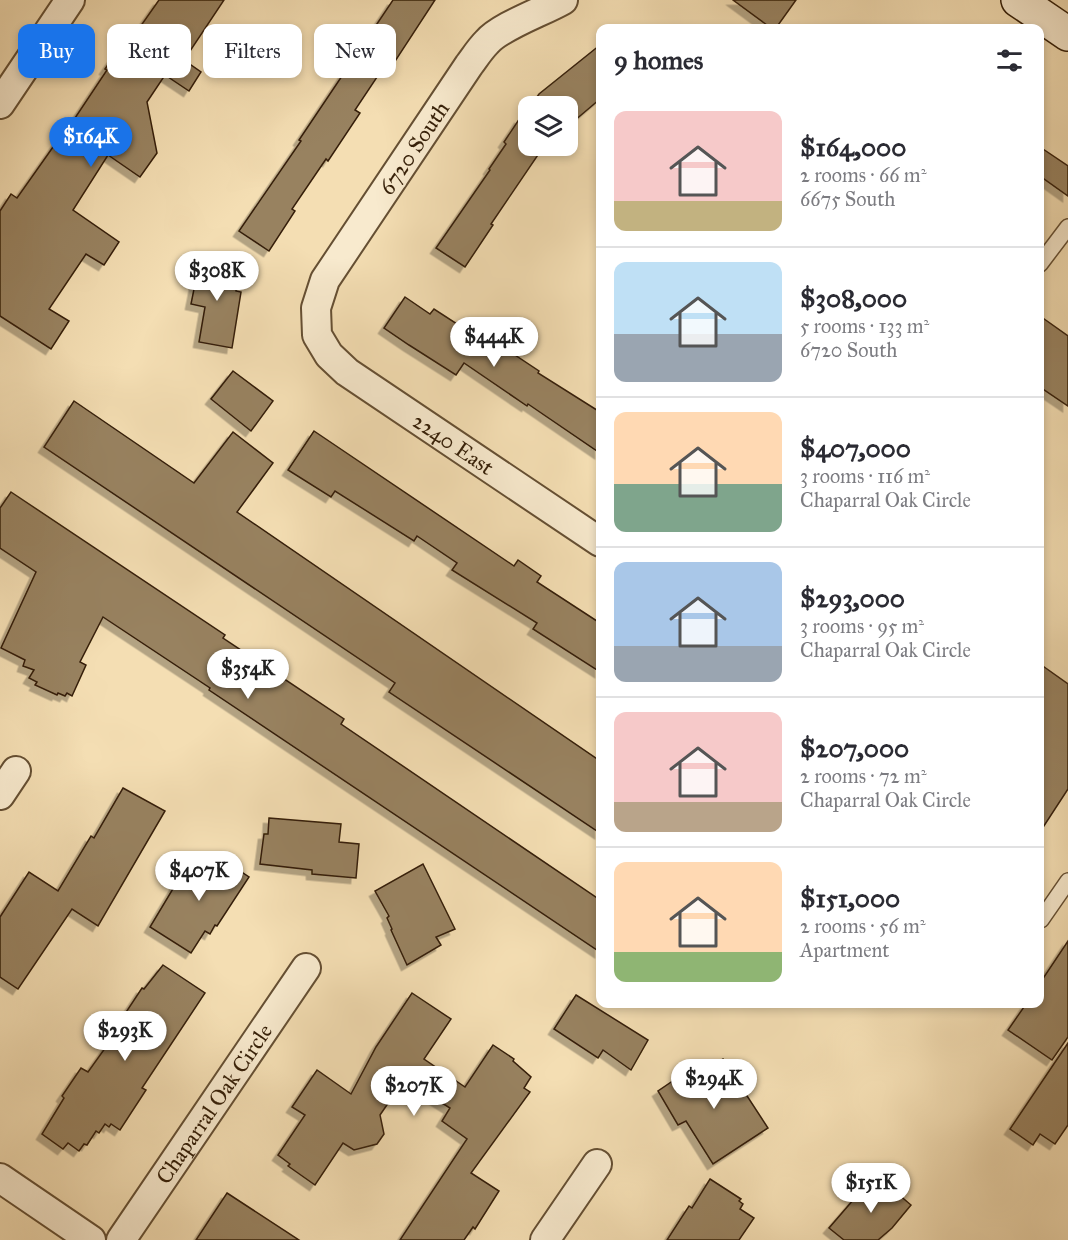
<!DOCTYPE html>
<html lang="en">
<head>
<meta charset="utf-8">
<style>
	:root { --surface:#fff; --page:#f7f7f7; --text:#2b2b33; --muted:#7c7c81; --line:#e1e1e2; --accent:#1a73e8 }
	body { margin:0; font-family:"IM FELL Great Primer",serif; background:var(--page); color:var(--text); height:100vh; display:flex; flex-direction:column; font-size:22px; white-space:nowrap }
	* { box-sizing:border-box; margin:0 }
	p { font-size:20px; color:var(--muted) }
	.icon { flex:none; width:33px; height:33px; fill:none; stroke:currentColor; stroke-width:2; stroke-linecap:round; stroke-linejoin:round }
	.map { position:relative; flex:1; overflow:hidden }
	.panel { position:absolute; left:596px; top:24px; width:448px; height:984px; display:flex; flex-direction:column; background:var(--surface); border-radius:12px; box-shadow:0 3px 9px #0003 }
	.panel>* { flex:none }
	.top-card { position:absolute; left:18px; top:24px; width:488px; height:54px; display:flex; gap:12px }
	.controls { position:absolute; left:518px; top:96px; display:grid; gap:12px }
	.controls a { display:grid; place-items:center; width:60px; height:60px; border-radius:12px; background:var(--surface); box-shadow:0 3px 9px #0003; font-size:30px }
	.price { position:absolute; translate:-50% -51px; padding:0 14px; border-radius:21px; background:#fff; color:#222; font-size:20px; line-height:39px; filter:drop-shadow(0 2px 3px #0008) }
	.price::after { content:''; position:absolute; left:50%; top:36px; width:18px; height:14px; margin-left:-9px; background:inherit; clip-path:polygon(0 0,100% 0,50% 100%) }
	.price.current { background:var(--accent); color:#fff }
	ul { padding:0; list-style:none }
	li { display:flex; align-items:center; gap:18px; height:150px; padding:0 18px }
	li+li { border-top:2px solid var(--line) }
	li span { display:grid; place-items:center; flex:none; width:168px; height:120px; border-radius:12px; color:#555 }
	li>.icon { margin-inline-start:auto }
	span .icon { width:72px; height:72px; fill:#fffc; stroke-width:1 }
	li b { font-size:26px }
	h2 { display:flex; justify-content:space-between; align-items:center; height:72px; padding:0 18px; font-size:26px }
	.chip { padding:0 21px; border-radius:12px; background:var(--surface); box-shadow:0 3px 9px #0003; font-size:21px; line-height:54px }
	.chip.current { background:var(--accent); color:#fff }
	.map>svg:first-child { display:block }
</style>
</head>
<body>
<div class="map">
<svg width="1068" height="1240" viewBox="0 0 1068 1240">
	<defs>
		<filter id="shadow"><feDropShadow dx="-5.5" dy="5.5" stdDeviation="0" flood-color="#0004"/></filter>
	</defs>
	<rect width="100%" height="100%" fill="#f4deb3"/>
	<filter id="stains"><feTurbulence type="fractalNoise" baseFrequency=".00333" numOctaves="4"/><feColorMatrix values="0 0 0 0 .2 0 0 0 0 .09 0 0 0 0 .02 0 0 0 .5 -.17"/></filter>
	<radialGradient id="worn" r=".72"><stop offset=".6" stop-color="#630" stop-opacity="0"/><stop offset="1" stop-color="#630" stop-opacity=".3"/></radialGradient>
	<g fill="#988261" stroke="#351f08" stroke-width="1.5" filter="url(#shadow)">
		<polygon points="159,0 224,0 184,60 201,72 189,91 165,75 147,102 157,153 140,177 108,155 73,210 119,242 104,265 86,254 49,309 69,321 51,349 0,316 0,211 11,194 17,198 70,123 71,124 107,70 105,69 122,44 126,47"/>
		<polygon points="393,0 435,0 390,69 385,65 355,110 360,113 328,161 326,159 292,209 295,211 269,251 239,231 301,141 299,140"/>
		<polygon points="733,0 796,0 776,28 771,28"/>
		<polygon points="600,45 600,99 567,127 567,106 531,106 539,94"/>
		<polygon points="528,110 528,146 544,146 491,224 493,225 465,267 436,248 490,170 489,169 506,144 504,142 520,118 522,120"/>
		<polygon points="1040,147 1068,166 1068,196 1040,176"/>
		<polygon points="200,259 239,266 236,291 241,292 232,348 199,342 205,307 191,304"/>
		<polygon points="405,297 430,314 434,309 497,350 500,345 539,371 538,373 600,412 600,453 528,404 527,406 464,363 456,375 409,345 384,328"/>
		<polygon points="1040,316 1068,336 1068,406 1040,387"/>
		<polygon points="233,371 273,401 251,431 211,399"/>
		<polygon points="74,401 194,483 233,432 273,463 237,512 600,761 600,833 389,692 395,683 44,447"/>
		<polygon points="314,431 514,566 518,560 541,576 537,582 600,623 600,672 533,629 537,623 452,570 457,563 417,536 414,541 335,491 331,497 288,470"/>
		<polygon points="11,492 225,635 223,638 344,719 341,724 600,900 600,952 209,690 210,688 103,617 80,662 86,665 72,696 67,693 65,696 58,693 57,695 35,685 37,682 29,678 34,670 23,666 25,660 1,648 36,572 0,548 0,508"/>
		<polygon points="1040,664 1068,684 1068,789 1040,832"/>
		<polygon points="123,788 165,811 98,926 72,909 18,989 0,977 0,917 29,872 58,891 91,836 94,838"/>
		<polygon points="269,818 341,824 339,842 359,844 356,878 312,874 312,870 260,864 264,834 268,834"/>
		<polygon points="219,857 249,877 217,926 215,925 210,934 205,931 191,953 150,927 180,877 192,862 197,865 200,861 211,868"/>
		<polygon points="423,864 455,929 436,937 441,945 407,965 391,930 392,929 387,918 389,916 375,891"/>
		<polygon points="1068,941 1068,1037 1052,1060 1008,1030 1026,1004 1040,1004 1040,983"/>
		<polygon points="163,965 205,993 142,1088 146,1090 120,1130 111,1124 109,1127 105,1124 99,1133 96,1131 87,1145 84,1144 79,1151 68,1143 63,1149 42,1134 64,1098 62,1096 81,1068 88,1072 116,1033 113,1032 142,988 144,989"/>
		<polygon points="412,993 451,1019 424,1059 465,1087 493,1045 514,1059 513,1061 531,1077 524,1088 530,1092 471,1173 499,1191 475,1229 473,1227 464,1240 400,1240 467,1139 442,1121 450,1108 410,1083 407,1086 402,1083 380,1115 384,1134 377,1144 354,1150 343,1143 315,1185 288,1166 290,1164 278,1155 305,1115 292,1107 317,1070 351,1094 376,1047"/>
		<polygon points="576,995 648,1040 631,1070 603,1050 598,1058 554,1029"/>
		<polygon points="1068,1043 1068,1125 1055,1144 1040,1134 1033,1145 1010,1129"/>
		<polygon points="723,1059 768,1128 713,1164 686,1121 678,1125 658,1091 686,1072 691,1079"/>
		<polygon points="878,1177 911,1205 892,1228 878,1240 844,1240 829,1228 854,1199"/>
		<polygon points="710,1179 741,1199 739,1201 743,1204 740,1209 754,1218 739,1240 667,1240 689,1206 692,1208"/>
		<polygon points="227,1193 299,1240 196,1240"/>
	</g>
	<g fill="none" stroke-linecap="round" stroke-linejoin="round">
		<g stroke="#654f33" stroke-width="18">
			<g id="lane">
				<polyline points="1040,264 1068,227"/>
				<polyline points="1041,920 1068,881"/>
			</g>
		</g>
		<g stroke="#654f33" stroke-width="32">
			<g id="street">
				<path id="s1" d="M563,0C542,12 501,26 487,42C480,49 475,57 469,65L325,280L316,308L317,335L329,355L347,372L600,542"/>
				<polyline points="0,104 70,0"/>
				<polyline points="0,795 16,771"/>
				<polyline points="0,1178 91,1240"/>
				<path id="s2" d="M121,1240L306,968"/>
				<polyline points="545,1240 597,1164"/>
			</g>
		</g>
		<g stroke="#351f08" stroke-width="36">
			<polyline id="secondary" points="1018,0 1068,34"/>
		</g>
		<use href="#lane" stroke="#f8eace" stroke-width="15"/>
		<use href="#street" stroke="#f8eace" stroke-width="28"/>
		<use href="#secondary" stroke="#f8eace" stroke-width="33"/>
	</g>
	<g text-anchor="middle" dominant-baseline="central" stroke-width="4.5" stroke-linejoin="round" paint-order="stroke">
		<g font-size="22" fill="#351f08" stroke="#f8eace">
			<text transform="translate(414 148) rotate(-56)">6720 South</text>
			<text stroke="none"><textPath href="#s1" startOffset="608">2240 East</textPath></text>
			<text stroke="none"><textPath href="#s2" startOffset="165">Chaparral Oak Circle</textPath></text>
		</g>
	</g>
	<rect width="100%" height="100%" filter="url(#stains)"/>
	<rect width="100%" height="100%" fill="url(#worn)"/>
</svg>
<div class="controls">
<a><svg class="icon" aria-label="layers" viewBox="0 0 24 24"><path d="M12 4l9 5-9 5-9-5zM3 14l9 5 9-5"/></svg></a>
</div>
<b class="price current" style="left:91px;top:168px">$164K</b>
<b class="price" style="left:217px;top:302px">$308K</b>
<b class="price" style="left:494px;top:368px">$444K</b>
<b class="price" style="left:248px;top:700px">$354K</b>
<b class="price" style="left:199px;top:902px">$407K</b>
<b class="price" style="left:125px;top:1062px">$293K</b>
<b class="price" style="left:714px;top:1110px">$294K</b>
<b class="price" style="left:414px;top:1117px">$207K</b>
<b class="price" style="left:871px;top:1214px">$151K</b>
<div class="top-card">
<a class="chip current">Buy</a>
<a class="chip">Rent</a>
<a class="chip">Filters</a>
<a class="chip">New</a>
</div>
<section class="panel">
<h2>9 homes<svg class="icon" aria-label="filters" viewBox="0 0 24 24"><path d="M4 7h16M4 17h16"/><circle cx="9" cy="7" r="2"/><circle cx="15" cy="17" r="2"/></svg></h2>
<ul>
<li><span style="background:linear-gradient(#f6c9c9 75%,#c2b280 0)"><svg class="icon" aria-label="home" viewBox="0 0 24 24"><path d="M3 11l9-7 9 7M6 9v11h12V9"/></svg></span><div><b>$164,000</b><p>2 rooms · 66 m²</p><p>6675 South</p></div></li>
<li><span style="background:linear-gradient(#bfe0f5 60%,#9aa5b1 0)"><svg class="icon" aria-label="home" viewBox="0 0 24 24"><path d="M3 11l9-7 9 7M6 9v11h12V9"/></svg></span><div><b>$308,000</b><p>5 rooms · 133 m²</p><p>6720 South</p></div></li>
<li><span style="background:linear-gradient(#ffd9b3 60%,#7fa58c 0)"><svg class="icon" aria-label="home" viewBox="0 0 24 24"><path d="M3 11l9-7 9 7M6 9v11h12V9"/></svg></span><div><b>$407,000</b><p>3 rooms · 116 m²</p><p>Chaparral Oak Circle</p></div></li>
<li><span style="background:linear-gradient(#a9c7e8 70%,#9aa5b1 0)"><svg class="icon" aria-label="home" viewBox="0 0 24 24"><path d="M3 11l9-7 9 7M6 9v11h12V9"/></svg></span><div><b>$293,000</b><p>3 rooms · 95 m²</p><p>Chaparral Oak Circle</p></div></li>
<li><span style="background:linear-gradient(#f6c9c9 75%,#b9a48a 0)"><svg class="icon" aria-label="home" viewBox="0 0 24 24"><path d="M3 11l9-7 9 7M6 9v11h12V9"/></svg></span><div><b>$207,000</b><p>2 rooms · 72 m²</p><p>Chaparral Oak Circle</p></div></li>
<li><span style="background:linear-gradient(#ffd9b3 75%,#8fb573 0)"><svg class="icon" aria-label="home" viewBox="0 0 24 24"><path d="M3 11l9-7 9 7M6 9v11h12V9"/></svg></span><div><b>$151,000</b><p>2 rooms · 56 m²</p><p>Apartment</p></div></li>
</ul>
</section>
</div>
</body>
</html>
